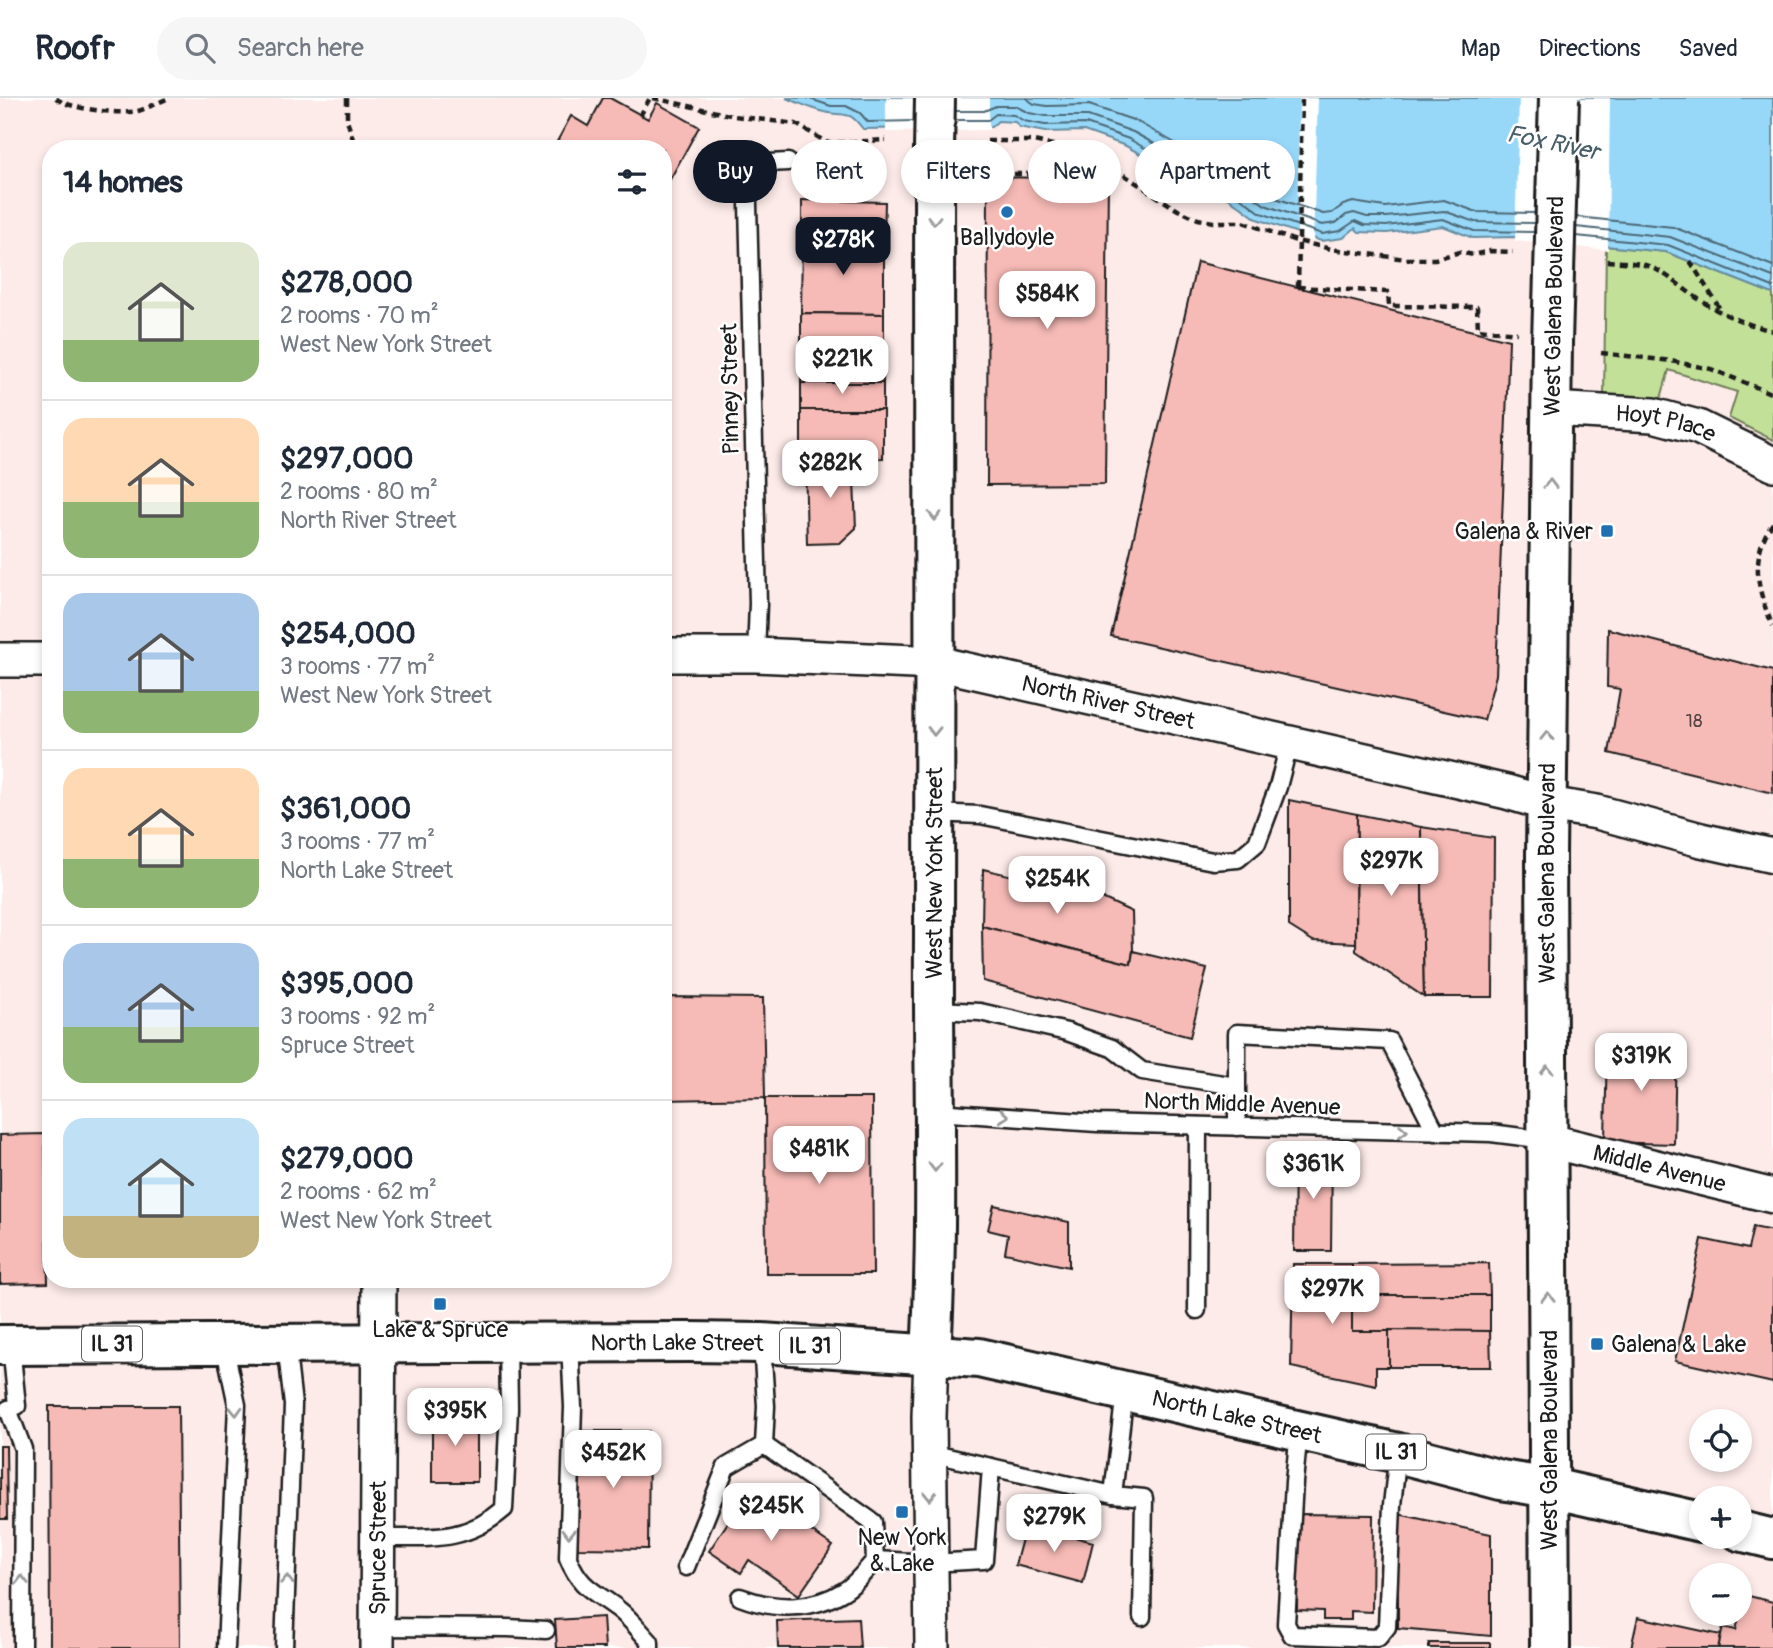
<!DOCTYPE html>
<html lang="en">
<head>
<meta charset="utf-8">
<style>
	:root { --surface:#fff; --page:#f6f6f7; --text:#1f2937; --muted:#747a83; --line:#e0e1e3; --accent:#111827 }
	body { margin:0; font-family:Pangolin,sans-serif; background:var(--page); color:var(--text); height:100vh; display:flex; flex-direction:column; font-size:26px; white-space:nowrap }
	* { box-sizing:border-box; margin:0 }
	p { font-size:23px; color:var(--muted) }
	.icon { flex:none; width:38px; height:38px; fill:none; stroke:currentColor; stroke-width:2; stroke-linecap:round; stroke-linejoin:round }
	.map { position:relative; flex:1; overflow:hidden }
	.drawer { position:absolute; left:42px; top:42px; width:630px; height:1148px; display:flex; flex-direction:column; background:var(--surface); border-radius:28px; box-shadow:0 4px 10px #0003 }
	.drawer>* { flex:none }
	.banner { position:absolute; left:693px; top:42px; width:665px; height:63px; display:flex; gap:14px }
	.fabs { position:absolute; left:1689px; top:1311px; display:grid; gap:14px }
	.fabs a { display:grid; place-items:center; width:63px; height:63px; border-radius:50%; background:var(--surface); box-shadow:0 4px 10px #0003; font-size:35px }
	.price { position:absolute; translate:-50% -60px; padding:0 16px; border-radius:14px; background:#fff; color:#222; font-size:23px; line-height:46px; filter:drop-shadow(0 2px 4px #0008) }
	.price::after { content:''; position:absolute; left:50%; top:42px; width:21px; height:16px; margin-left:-10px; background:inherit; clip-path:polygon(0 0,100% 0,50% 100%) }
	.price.selected { background:var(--accent); color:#fff }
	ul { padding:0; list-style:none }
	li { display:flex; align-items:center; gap:21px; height:175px; padding:0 21px }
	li+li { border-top:2px solid var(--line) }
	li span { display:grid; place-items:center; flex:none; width:196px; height:140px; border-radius:21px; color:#555 }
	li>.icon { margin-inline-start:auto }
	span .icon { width:84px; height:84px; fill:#fffc; stroke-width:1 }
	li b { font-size:30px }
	h2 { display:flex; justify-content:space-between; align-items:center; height:84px; padding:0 21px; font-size:30px }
	.pill { padding:0 24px; border-radius:32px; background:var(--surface); box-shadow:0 4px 10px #0003; font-size:24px; line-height:63px }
	.pill.selected { background:var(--accent); color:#fff }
	header { display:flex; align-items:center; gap:42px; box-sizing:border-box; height:98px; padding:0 35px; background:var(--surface); border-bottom:2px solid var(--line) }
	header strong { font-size:33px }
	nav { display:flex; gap:38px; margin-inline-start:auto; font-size:24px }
	.search { width:490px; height:63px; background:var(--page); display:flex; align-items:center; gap:18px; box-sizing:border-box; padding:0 24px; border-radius:38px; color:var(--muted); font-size:26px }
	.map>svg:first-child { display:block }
</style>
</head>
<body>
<header>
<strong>Roofr</strong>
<div class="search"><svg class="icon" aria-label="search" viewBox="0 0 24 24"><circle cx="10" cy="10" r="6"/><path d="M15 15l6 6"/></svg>Search here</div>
<nav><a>Map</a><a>Directions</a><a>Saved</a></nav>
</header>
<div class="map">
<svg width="1773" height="1550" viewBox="0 0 1773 1550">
	<rect width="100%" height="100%" fill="#fff"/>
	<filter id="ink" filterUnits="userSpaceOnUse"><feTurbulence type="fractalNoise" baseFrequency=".0143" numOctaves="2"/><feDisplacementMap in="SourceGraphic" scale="14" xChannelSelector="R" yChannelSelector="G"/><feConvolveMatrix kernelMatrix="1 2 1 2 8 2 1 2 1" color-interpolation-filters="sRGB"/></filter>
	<g filter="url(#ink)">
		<path fill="#fdebe9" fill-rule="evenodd" d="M0,0H786L830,15H844L855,21L863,31L991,29L998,23L1015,24L1045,34L1084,33L1126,48L1184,80L1230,101L1257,121L1355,129L1387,135L1443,128L1473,140L1514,139L1666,154L1773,196V1550H0ZM51,51H663V1181H51ZM1701,1323H1740V1362H1701ZM1701,1400H1740V1438H1701ZM1701,1477H1740V1516H1701Z"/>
		<polygon fill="#c3e098" stroke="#707e5a" stroke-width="2" points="1606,148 1666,154 1773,196 1773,342 1729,320 1737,294 1669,272 1660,304 1604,298"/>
		<path fill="#97d8f9" stroke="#668da1" stroke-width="2" d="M786,0H1773V196L1666,154L1514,139L1473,140L1443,128L1387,135L1359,134L1355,130L1343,140L1321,143L1257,121L1230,101L1184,80L1126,48L1084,33L1045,34L1019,29L1015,24L998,23L991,29L863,31C849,13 849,18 829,15C815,13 800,5 786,0Z"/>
		<g fill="#fff">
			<polygon points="886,0 989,0 989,32 886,34"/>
			<polygon points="1299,0 1318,0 1313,144 1297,138"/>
			<polygon points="1519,0 1610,0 1608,152 1515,143"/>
		</g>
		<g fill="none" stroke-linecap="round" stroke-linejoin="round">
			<g stroke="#4d6774" stroke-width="2">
				<polyline points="807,0 831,8 846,8 860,15 868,24 914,23"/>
				<polyline points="1026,0 1034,6 1047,8 1089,7 1136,23 1196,57 1241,77 1270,98 1323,116 1332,115 1343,107 1353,104 1385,109 1444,102 1477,114 1535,115"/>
				<polyline points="956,13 984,13 996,8 1015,8 1029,15 1046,18 1088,18 1133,34 1191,66 1237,87 1265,107 1322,127 1336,125 1346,117 1354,115 1367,119 1386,119 1444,113 1475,124 1534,125"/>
				<polyline points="956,22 988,22 996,16 1014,17 1024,23 1045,27 1086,26 1129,41 1187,74 1233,94 1261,115 1322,136 1340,133 1355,123 1364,127 1386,128 1443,121 1474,133 1534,134"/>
				<polyline points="1577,119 1673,129 1773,168"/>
				<polyline points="1576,129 1670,139 1773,179"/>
				<polyline points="1576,138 1668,147 1773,189"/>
			</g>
		</g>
		<g fill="#f7bbb7" stroke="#1c1c1c" stroke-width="2">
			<polygon points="603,0 610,0 648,21 657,5 699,29 663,94 663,51 553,51 571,18 588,28"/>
			<polygon points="988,79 1108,81 1105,386 987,387"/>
			<polygon points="802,102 885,104 884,142 802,141"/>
			<polygon points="802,141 884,142 884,216 801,215"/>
			<polygon points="1197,164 1509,242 1496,577 1484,622 1111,538"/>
			<polygon points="801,215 884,216 884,252 801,251"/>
			<polygon points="801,251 884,252 883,285 801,285"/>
			<rect x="801" y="285" width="82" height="27"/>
			<polygon points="801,312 883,312 883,360 801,361"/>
			<polygon points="853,359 856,430 840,445 807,446 805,360"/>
			<polygon points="1608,531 1773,573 1773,695 1609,655 1620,591 1607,589"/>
			<polygon points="1289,702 1357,716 1356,845 1313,843 1289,828"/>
			<polygon points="1357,716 1421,729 1424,899 1356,853"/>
			<polygon points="1421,729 1494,740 1493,899 1424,899"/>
			<polygon points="983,771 1100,799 1132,814 1133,853 1131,866 982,828"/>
			<polygon points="982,828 1131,866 1133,853 1207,871 1190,939 983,883"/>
			<polygon points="663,899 763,900 765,1000 663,1002"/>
			<polygon points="1607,944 1676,945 1674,1046 1605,1044"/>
			<polygon points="765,1000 872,1000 873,1176 766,1176"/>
			<polygon points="45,1036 48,1185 0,1186 0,1037"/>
			<polygon points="1295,1053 1332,1054 1331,1153 1294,1153"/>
			<polygon points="994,1107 1069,1124 1069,1169 1005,1155 1008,1137 988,1132"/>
			<polygon points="1753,1129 1773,1133 1773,1285 1675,1263 1702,1141 1748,1151"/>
			<polygon points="1489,1165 1490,1197 1352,1197 1352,1166"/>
			<polygon points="1293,1166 1352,1166 1352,1233 1389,1232 1389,1269 1376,1269 1376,1287 1291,1269"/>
			<rect x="1352" y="1197" width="138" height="36"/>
			<polygon points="1389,1232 1490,1233 1491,1269 1389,1269"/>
			<polygon points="49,1308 178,1308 180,1550 50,1550"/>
			<rect x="432" y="1315" width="45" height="69"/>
			<polygon points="578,1333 649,1333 648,1451 578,1450"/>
			<polygon points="0,1348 6,1348 7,1421 0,1421"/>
			<polygon points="750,1391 833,1448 799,1497 749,1462 741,1475 709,1453"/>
			<polygon points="1298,1416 1373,1417 1372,1514 1351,1513 1351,1522 1323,1522 1323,1513 1297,1512"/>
			<polygon points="1398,1416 1491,1436 1491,1538 1398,1530"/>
			<polygon points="1026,1426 1093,1444 1083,1485 1015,1467"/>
			<polygon points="1745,1497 1773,1504 1773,1550 1718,1550 1723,1529 1736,1532"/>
			<polygon points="603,1519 605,1550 557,1550 555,1522"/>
			<polygon points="1638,1519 1721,1537 1718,1550 1631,1550"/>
			<polygon points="858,1520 860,1550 778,1550 777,1523"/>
			<rect x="1429" y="1545" width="61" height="5"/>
		</g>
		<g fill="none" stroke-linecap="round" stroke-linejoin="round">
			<g stroke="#1c1c1c" stroke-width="21">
				<g id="lane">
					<polyline points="756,557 758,505 747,66 788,64"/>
					<polyline points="933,715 980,717 1213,763 1238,761 1257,745 1278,689 1289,646"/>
					<polyline points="935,912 980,914 1067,934 1112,950 1142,973 1236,988"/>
					<polyline points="936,1014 1097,1025 1491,1035 1546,1042"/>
					<polyline points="1237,1029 1237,935 1389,943 1436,1034"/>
					<polyline points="1197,1212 1198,1028"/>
					<path d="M570,1245L573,1309L568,1460C581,1491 593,1492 618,1511C630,1520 640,1533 650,1544V1550"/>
					<polyline points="224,1246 237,1307 226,1550"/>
					<polyline points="11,1247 17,1308 8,1311 23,1351 22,1550"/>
					<polyline points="1125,1293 1113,1397 1144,1400 1142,1519"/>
					<polyline points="1299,1332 1294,1384 1286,1526 1292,1537 1378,1540 1387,1529 1392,1407 1398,1355"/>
					<polyline points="764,1347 873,1424 875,1462"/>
					<polyline points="930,1355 1113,1397"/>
					<path d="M378,1440C428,1439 463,1446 504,1411L509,1310L508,1244"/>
					<polyline points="686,1469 726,1369 764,1347 766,1308 762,1245"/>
					<path d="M740,1499C774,1512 812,1513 844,1493C856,1486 866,1472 875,1462L931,1465L984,1462L991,1369"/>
					<polyline points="377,1529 508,1530 546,1532"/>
					<polyline points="284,1550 293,1307 286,1245"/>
				</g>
			</g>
			<g stroke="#1c1c1c" stroke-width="38">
				<g id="street">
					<path id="s1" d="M1551,311L1653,317L1698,329L1773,366"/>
					<path id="s2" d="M663,557H756L936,565L1507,694L1548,706L1597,714L1701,742L1773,758"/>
					<polyline points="0,562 51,562"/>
					<path id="s3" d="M1546,1042L1773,1098"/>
					<polyline points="931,1256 929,1319 932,1550"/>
					<path id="s4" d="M377,1550L379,1181"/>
				</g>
			</g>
			<g stroke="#1c1c1c" stroke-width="44">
				<g id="primary">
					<path id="s5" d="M0,1247L689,1244L762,1245L979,1260L1398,1355L1501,1382L1551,1390L1701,1424"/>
					<path id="s6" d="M931,1256C939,1117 933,978 934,839C935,577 934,315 934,53"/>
					<polyline points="1740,1433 1773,1441"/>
					<path id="s7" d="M1550,1550L1546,758L1552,244"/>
				</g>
			</g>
			<g stroke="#1c1c1c" stroke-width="4.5" stroke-dasharray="7 5" stroke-linecap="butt">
				<path d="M56,0C67,11 122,17 138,13C148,10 159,4 169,0"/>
				<polyline points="347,0 347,22 356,51"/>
				<polyline points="653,0 734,18 796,26 828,45 886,42"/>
				<polyline points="640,18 650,0"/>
				<polyline points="987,43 1034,43 1071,51 1104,64 1178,112 1198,121 1213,124 1243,124 1293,142 1331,151 1406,161 1435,161 1460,154 1473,157 1490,153 1513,154"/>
				<polyline points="978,76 1065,76 1104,64"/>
				<path d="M1607,163C1619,164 1634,164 1645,167C1665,173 1680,189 1697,200C1720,216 1746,226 1773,233"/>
				<polyline points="1690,163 1722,214"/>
				<polyline points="1298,189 1388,194 1389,208 1477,209 1478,231 1517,235"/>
				<polyline points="1601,255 1671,263 1711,271 1773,296"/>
				<path d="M1773,425C1749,457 1757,494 1773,528"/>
			</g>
			<use href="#lane" stroke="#fff" stroke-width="16"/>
			<use href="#street" stroke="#fff" stroke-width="33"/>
			<use href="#primary" stroke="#fff" stroke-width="38"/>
			<g stroke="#1c1c1c" stroke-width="44" stroke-linecap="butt">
				<g id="primary-bridge">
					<polyline points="934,53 935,0"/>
					<polyline points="1552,244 1559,0"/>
				</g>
			</g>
			<polyline stroke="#1c1c1c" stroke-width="4.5" stroke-dasharray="7 5" stroke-linecap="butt" points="1298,189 1302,0"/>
			<use href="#primary-bridge" stroke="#fff" stroke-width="38"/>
		</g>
		<defs><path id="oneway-chevron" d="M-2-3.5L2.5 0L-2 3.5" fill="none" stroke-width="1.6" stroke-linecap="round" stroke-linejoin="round" transform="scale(1.75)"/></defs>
		<g stroke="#999">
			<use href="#oneway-chevron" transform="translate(934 122) rotate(90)"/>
			<use href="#oneway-chevron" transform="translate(1550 386) rotate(-89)"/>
			<use href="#oneway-chevron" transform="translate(935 418) rotate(90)"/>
			<use href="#oneway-chevron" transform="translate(934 633) rotate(91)"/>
			<use href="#oneway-chevron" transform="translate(1547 638) rotate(-89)"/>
			<use href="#oneway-chevron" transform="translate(1547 972) rotate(-90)"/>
			<use href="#oneway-chevron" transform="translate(1004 1018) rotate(5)"/>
			<use href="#oneway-chevron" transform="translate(1403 1033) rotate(2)"/>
			<use href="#oneway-chevron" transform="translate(935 1069) rotate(91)"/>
			<use href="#oneway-chevron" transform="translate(1548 1199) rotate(-91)"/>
			<use href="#oneway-chevron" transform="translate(236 1313) rotate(88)"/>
			<use href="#oneway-chevron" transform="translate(930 1398) rotate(89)"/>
			<use href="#oneway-chevron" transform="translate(569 1435) rotate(92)"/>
			<use href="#oneway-chevron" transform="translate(22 1482) rotate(-90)"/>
			<use href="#oneway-chevron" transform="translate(287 1482) rotate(-88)"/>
		</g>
	</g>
	<g fill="#1f6fb2" stroke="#fff" stroke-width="2.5">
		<circle cx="1007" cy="114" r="7"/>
		<rect x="1600" y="426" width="14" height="14" rx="3.5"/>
		<rect x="433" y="1199" width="14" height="14" rx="3.5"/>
		<rect x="1590" y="1239" width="14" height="14" rx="3.5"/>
		<rect x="895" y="1407" width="14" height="14" rx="3.5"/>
	</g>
	<g text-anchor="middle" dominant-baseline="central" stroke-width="5" stroke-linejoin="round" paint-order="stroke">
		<g font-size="19" fill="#534443">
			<text x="1694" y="623">18</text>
		</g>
		<g fill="#fff" stroke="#606060" stroke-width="2">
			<rect x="82" y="1228.5" width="60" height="35" rx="5"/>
			<rect x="780" y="1230.5" width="60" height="35" rx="5"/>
			<rect x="1366" y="1336.5" width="60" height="35" rx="5"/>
		</g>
		<g font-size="21" font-weight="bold" fill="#1c1c1c">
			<text x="112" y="1246">IL 31</text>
			<text x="810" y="1248">IL 31</text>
			<text x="1396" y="1354">IL 31</text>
		</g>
		<g font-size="23" fill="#1c1c1c" stroke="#fff">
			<text x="1007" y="139">Ballydoyle</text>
			<text x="1593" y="433" text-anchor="end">Galena &amp; River</text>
			<text x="440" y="1231">Lake &amp; Spruce</text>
			<text x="1611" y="1246" text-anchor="start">Galena &amp; Lake</text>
			<text x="902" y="1439">New York<tspan x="902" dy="26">&amp; Lake</tspan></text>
		</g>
		<g font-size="23" fill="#1c1c1c" stroke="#fff">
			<text transform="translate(1554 208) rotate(-89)">West Galena Boulevard</text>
			<text transform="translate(730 291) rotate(-91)">Pinney Street</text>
			<text stroke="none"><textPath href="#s1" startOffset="116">Hoyt Place</textPath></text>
			<text stroke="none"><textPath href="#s2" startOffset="450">North River Street</textPath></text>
			<text stroke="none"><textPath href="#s6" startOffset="481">West New York Street</textPath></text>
			<text stroke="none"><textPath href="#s7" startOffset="775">West Galena Boulevard</textPath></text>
			<text transform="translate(1242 1006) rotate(2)">North Middle Avenue</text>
			<text stroke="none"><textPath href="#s3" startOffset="117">Middle Avenue</textPath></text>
			<text stroke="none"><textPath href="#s5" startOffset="677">North Lake Street</textPath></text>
			<text stroke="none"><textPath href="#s5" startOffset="1244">North Lake Street</textPath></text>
			<text transform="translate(1549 1342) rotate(-90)">West Galena Boulevard</text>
			<text stroke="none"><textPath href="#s4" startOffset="100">Spruce Street</textPath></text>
		</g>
		<g font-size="24" font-style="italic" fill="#475e69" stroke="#fff">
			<text transform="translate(1553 45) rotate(12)">Fox River</text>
		</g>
	</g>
</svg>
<div class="fabs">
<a><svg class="icon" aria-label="locate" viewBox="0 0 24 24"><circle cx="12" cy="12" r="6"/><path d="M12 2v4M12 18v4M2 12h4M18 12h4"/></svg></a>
<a>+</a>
<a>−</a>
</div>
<b class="price selected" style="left:843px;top:179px">$278K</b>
<b class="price" style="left:1047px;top:233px">$584K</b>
<b class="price" style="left:842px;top:298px">$221K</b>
<b class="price" style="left:830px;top:402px">$282K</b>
<b class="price" style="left:1391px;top:800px">$297K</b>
<b class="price" style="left:1057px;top:818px">$254K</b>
<b class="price" style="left:1641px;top:995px">$319K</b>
<b class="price" style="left:819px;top:1088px">$481K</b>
<b class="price" style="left:1313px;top:1103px">$361K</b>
<b class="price" style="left:1332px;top:1228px">$297K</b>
<b class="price" style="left:455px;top:1350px">$395K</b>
<b class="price" style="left:613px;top:1392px">$452K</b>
<b class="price" style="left:771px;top:1445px">$245K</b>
<b class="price" style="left:1054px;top:1456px">$279K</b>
<div class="banner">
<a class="pill selected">Buy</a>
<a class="pill">Rent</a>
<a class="pill">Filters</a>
<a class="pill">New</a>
<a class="pill">Apartment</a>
</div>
<section class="drawer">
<h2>14 homes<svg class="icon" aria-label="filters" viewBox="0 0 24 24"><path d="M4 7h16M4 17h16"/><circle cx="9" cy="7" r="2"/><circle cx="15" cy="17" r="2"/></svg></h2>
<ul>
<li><span style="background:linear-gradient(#dfe7d0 70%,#8fb573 0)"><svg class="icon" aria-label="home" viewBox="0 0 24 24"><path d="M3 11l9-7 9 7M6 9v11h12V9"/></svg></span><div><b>$278,000</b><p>2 rooms · 70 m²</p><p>West New York Street</p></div></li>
<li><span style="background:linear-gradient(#ffd9b3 60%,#8fb573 0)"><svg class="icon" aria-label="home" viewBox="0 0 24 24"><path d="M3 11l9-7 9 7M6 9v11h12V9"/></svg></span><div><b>$297,000</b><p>2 rooms · 80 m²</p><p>North River Street</p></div></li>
<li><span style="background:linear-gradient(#a9c7e8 70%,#8fb573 0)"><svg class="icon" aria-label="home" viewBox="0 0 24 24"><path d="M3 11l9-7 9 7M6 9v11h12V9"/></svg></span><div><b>$254,000</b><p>3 rooms · 77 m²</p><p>West New York Street</p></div></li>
<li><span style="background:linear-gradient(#ffd9b3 65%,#8fb573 0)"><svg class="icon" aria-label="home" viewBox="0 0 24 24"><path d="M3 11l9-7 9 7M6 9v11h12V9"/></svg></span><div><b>$361,000</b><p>3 rooms · 77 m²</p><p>North Lake Street</p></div></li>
<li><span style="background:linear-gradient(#a9c7e8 60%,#8fb573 0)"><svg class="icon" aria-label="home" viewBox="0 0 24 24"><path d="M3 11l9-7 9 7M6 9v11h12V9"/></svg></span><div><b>$395,000</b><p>3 rooms · 92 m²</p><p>Spruce Street</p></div></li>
<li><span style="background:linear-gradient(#bfe0f5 70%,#c2b280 0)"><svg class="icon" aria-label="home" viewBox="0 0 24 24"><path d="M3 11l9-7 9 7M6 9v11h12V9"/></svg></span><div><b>$279,000</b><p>2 rooms · 62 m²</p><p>West New York Street</p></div></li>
</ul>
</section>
</div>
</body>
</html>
